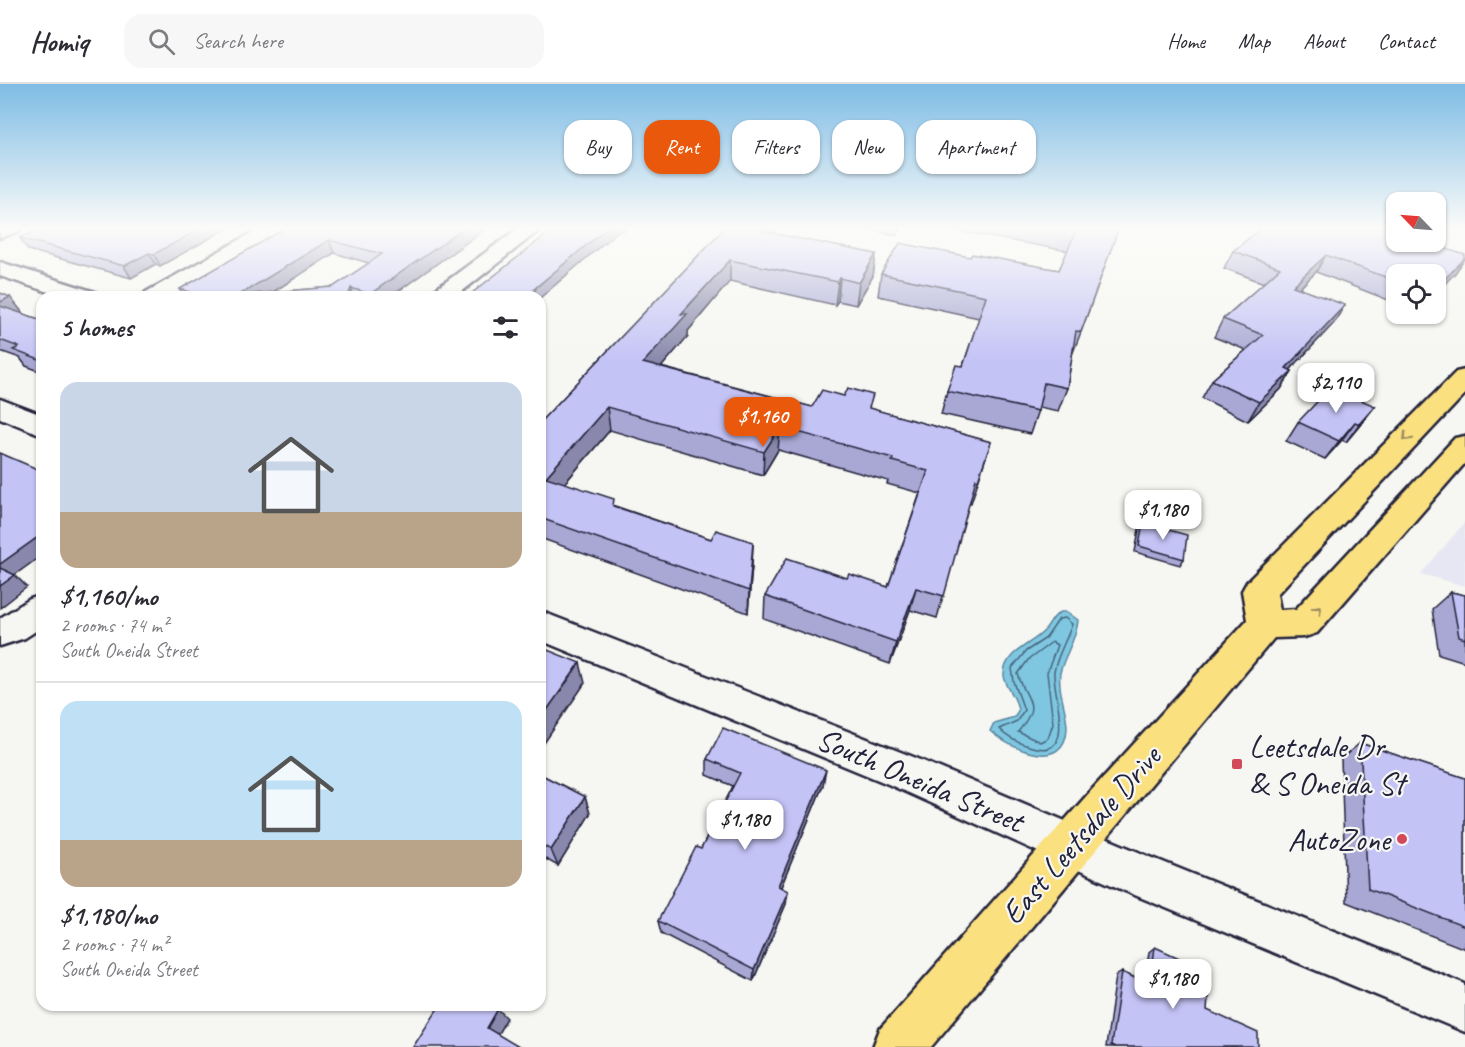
<!DOCTYPE html>
<html lang="en">
<head>
<meta charset="utf-8">
<style>
	:root { --surface:#fff; --page:#f7f7f7; --text:#2b2b33; --muted:#7c7c81; --line:#e1e1e2; --accent:#ea580c }
	body { margin:0; font-family:Caveat,sans-serif; background:var(--page); color:var(--text); height:100vh; display:flex; flex-direction:column; font-size:22px; white-space:nowrap }
	* { box-sizing:border-box; margin:0 }
	p { font-size:20px; color:var(--muted) }
	.icon { flex:none; width:33px; height:33px; fill:none; stroke:currentColor; stroke-width:2; stroke-linecap:round; stroke-linejoin:round }
	.map { position:relative; flex:1; overflow:hidden }
	.side { position:absolute; left:36px; top:207px; width:510px; height:720px; display:flex; flex-direction:column; background:var(--surface); border-radius:18px; box-shadow:0 2px 4px #0004 }
	.side>* { flex:none }
	.guide { position:absolute; left:564px; top:36px; width:570px; height:54px; display:flex; gap:12px }
	.needle { width:39px; rotate:295deg }
	.tools { position:absolute; left:1386px; top:108px; display:grid; gap:12px }
	.tools a { display:grid; place-items:center; width:60px; height:60px; border-radius:12px; background:var(--surface); box-shadow:0 2px 4px #0004; font-size:30px }
	.price { position:absolute; translate:-50% -51px; padding:0 14px; border-radius:12px; background:#fff; color:#222; font-size:20px; line-height:39px; filter:drop-shadow(0 2px 3px #0008) }
	.price::after { content:''; position:absolute; left:50%; top:36px; width:18px; height:14px; margin-left:-9px; background:inherit; clip-path:polygon(0 0,100% 0,50% 100%) }
	.price.on { background:var(--accent); color:#fff }
	ul { padding:0; list-style:none }
	li { display:grid; align-content:center; gap:12px; height:318px; padding:0 24px }
	li+li { border-top:2px solid var(--line) }
	li span { display:grid; place-items:center; height:186px; border-radius:18px; color:#555 }
	li>.icon { margin-inline-start:auto }
	span .icon { width:108px; height:108px; fill:#fffc; stroke-width:1 }
	li b { font-size:26px }
	h2 { display:flex; justify-content:space-between; align-items:center; height:72px; padding:0 24px; font-size:26px }
	.pill { padding:0 21px; border-radius:18px; background:var(--surface); box-shadow:0 2px 4px #0004; font-size:21px; line-height:54px }
	.pill.on { background:var(--accent); color:#fff }
	header { display:flex; align-items:center; gap:36px; box-sizing:border-box; height:84px; padding:0 30px; background:var(--surface); border-bottom:2px solid var(--line) }
	header strong { font-size:28px }
	nav { display:flex; gap:33px; margin-inline-start:auto; font-size:21px }
	.search { width:420px; height:54px; background:var(--page); display:flex; align-items:center; gap:15px; box-sizing:border-box; padding:0 21px; border-radius:18px; color:var(--muted); font-size:22px }
	.map>svg:first-child { display:block }
</style>
</head>
<body>
<header>
<strong>Homiq</strong>
<div class="search"><svg class="icon" aria-label="search" viewBox="0 0 24 24"><circle cx="10" cy="10" r="6"/><path d="M15 15l6 6"/></svg>Search here</div>
<nav><a>Home</a><a>Map</a><a>About</a><a>Contact</a></nav>
</header>
<div class="map">
<svg width="1465" height="963" viewBox="0 0 1465 963">
	<rect width="100%" height="100%" fill="#f6f6f2"/>
	<filter id="ink" filterUnits="userSpaceOnUse"><feTurbulence type="fractalNoise" baseFrequency=".0167" numOctaves="2"/><feDisplacementMap in="SourceGraphic" scale="12" xChannelSelector="R" yChannelSelector="G"/><feConvolveMatrix kernelMatrix="1 2 1 2 8 2 1 2 1" color-interpolation-filters="sRGB"/></filter>
	<g filter="url(#ink)">
		<polygon fill="#e7e7f3" points="1465,438 1465,502 1421,490"/>
		<path fill="#7fc7e0" stroke="#5a859e" stroke-width="1.5" d="M1061,528H1067L1078,536C1077,555 1064,571 1060,589C1057,607 1067,625 1067,644C1065,690 1010,665 990,647L994,639L1014,633L1018,627C1018,614 1006,605 1004,592C1003,569 1030,561 1043,548C1051,541 1051,532 1061,528Z"/>
		<g fill="none" stroke-linecap="round" stroke-linejoin="round">
			<g stroke="#47647d" stroke-width="1.5">
				<path d="M1065,534L1072,540C1067,556 1057,571 1054,588C1052,605 1077,673 1036,664C1023,661 1008,655 999,645L1017,637L1024,626L1014,598L1012,584L1026,567L1046,554L1059,535Z"/>
				<path d="M1052,558L1057,561L1047,589L1053,639L1048,654L1040,658L1018,648C1042,618 1027,620 1018,590L1028,576Z"/>
			</g>
			<g stroke="#22223b" stroke-width="5">
				<g id="minor">
					<polygon points="0,143 22,143 19,147 0,154"/>
					<polygon points="263,143 288,143 285,147 171,213 142,213 146,208"/>
					<polygon points="520,143 543,143 455,213 428,213 432,208"/>
					<polygon points="0,178 95,208 99,213 63,213 0,192"/>
					<polygon points="0,315 42,331 42,351 0,334"/>
					<polygon points="42,511 42,543 25,554 0,562 0,534 30,515"/>
					<polygon points="540,527 916,674 1148,772 1465,900 1465,948 1125,807 888,700 540,556"/>
				</g>
			</g>
			<g stroke="#22223b" stroke-width="5">
				<polygon id="major" points="1465,286 1465,310 1277,510 1280,526 1296,525 1455,354 1465,352 1465,379 1317,549 1305,553 1274,554 931,963 873,963 880,945 1089,709 1247,536 1242,507 1247,498 1456,288"/>
			</g>
			<use href="#minor" fill="#f6f6f2" fill-rule="evenodd"/>
			<use href="#major" fill="#fbe080" fill-rule="evenodd"/>
		</g>
		<g fill="#a9a8d4" stroke="#22223b" stroke-width="1.5" fill-rule="evenodd">
			<polygon points="46,143 230,143 160,182 156,180 131,194 28,166 20,154"/>
			<path d="M288,143H488L390,213H184L180,205ZM334,169L369,179L333,203L273,208Z"/>
			<polygon points="556,143 627,143 623,147"/>
			<polygon points="725,143 779,143 774,150 876,170 873,192 856,221 838,217 835,221 730,197 688,247 688,252 661,283 812,323 871,325 991,358 971,419 969,418 937,534 910,526 890,580 764,535 765,512 847,494 888,503 920,409 887,400 888,397 778,366 763,391 610,346 565,399 615,422 711,455 753,458 752,481 748,529 540,454 540,338 717,152"/>
			<polygon points="856,143 902,143 897,151"/>
			<polygon points="936,143 1119,143 1081,248 1072,271 1067,304 1058,327 1039,323 1030,350 941,330 947,307 963,282 979,234 878,212 881,190 970,173 1059,186 1068,167"/>
			<polygon points="1396,158 1465,174 1465,175 1455,189 1396,190 1396,219 1316,188 1299,205 1334,239 1290,286 1292,287 1281,305 1248,337 1202,314 1212,296 1246,266 1214,253 1223,235 1264,199 1224,184 1233,167"/>
			<polygon points="0,209 10,213 22,228 21,229 42,236 42,288 26,282 20,274 0,267"/>
			<polygon points="1375,322 1361,340 1346,358 1342,356 1325,375 1286,357 1298,338"/>
			<polygon points="1143,439 1184,475 1180,481 1135,468 1139,445"/>
			<polygon points="1451,508 1465,511 1465,578 1439,570 1432,525"/>
			<polygon points="1360,659 1465,694 1465,865 1346,818 1341,675"/>
			<polygon points="707,675 823,701 781,803 786,820 753,897 661,849 658,837 701,765 733,702 707,691"/>
			<polygon points="540,690 585,713 590,730 558,782 540,772"/>
			<polygon points="1155,863 1207,926 1258,963 1106,963 1116,892 1122,888 1145,898 1149,868"/>
		</g>
		<g fill="#8988ac" stroke="#22223b" stroke-width="1.5">
			<polygon points="204,143 230,143 160,182 154,170"/>
			<polygon points="466,143 488,143 390,213 371,213 370,210"/>
			<polygon points="608,143 619,143 619,146 540,214 528,213 534,205"/>
			<polygon points="765,143 779,143 761,169 762,147"/>
			<polygon points="899,143 902,143 897,151"/>
			<polygon points="329,156 334,169 265,213 239,211"/>
			<polygon points="149,169 156,180 131,194 124,182"/>
			<polygon points="876,170 873,192 856,221 859,199"/>
			<polygon points="1326,171 1316,188 1283,220 1293,202"/>
			<polygon points="1465,174 1455,189 1436,209 1436,204"/>
			<polygon points="730,176 730,197 688,247 688,252 646,301 643,279 681,230"/>
			<polygon points="840,194 838,217 835,221 838,198"/>
			<polygon points="351,204 354,213 348,213"/>
			<polygon points="10,213 22,228 8,236 0,226 0,218"/>
			<polygon points="1345,221 1334,239 1275,302 1286,284"/>
			<polygon points="1292,287 1281,305 1248,337 1259,318"/>
			<polygon points="1375,322 1361,340 1346,358 1359,340"/>
			<polygon points="607,323 610,346 551,415 546,393"/>
			<polygon points="1355,338 1342,356 1325,375 1339,357"/>
			<polygon points="780,343 778,366 763,391 764,368"/>
			<polygon points="42,450 42,471 9,495 0,486 0,480"/>
			<polygon points="753,458 752,481 748,529 749,507"/>
			<polygon points="15,491 27,503 0,524 0,502"/>
			<polygon points="916,504 910,526 890,580 896,558"/>
			<polygon points="580,579 585,599 540,665 540,636"/>
			<polygon points="826,686 823,701 776,815 778,802"/>
			<polygon points="585,713 590,730 558,782 551,766"/>
			<polygon points="788,807 786,820 753,897 754,886"/>
			<polygon points="498,925 507,934 496,953 487,944"/>
		</g>
		<g fill="#c4c3f6" stroke="#22223b" stroke-width="1.5" fill-rule="evenodd">
			<polygon points="46,143 204,143 154,170 149,169 124,182 20,154"/>
			<path d="M288,143H466L370,210L351,204L348,213H207L180,205ZM329,156L382,170L333,203L239,211Z"/>
			<polygon points="556,143 608,143 534,205 536,205 528,213 467,213"/>
			<polygon points="725,143 765,143 762,147 876,170 859,199 840,194 838,198 730,176 681,230 687,230 643,279 812,323 822,306 844,312 848,304 873,311 869,324 991,358 978,396 976,395 944,512 916,504 896,558 765,512 787,474 847,494 849,490 888,503 928,387 892,377 893,374 780,343 764,368 607,323 546,393 614,415 613,422 711,455 716,446 753,458 749,507 540,434 540,338 717,152"/>
			<polygon points="1062,143 1119,143 1081,248 1076,247 1067,304 1044,299 1038,327 947,307 956,281 963,282 986,212 881,190 900,159 970,173 972,170 1059,186 1077,145"/>
			<polygon points="1263,143 1396,143 1396,158 1425,158 1465,171 1465,174 1436,204 1436,190 1396,190 1396,197 1326,171 1293,202 1345,221 1286,284 1292,287 1259,318 1212,296 1263,251 1223,235 1280,184 1233,167"/>
			<polygon points="0,209 10,213 0,218"/>
			<polygon points="0,222 42,236 42,277 13,266 19,263 0,256"/>
			<polygon points="1331,303 1375,322 1359,340 1355,338 1339,357 1298,338"/>
			<polygon points="0,369 42,387 42,450 0,480"/>
			<polygon points="1143,439 1187,451 1184,475 1139,462"/>
			<polygon points="0,484 15,491 0,502"/>
			<polygon points="1451,508 1465,511 1465,555 1459,553"/>
			<polygon points="540,563 580,579 540,636"/>
			<polygon points="723,644 826,686 778,802 788,807 754,886 658,837 696,763 701,765 740,689 707,675"/>
			<polygon points="1360,659 1465,694 1465,843 1368,805"/>
			<polygon points="540,690 585,713 551,766 540,760"/>
			<polygon points="1155,863 1210,888 1207,926 1258,949 1258,963 1115,963 1111,961 1122,888 1150,901"/>
			<polygon points="440,921 492,921 498,925 487,944 519,963 413,963"/>
		</g>
		<defs><path id="oneway-chevron" d="M-2-3.5L2.5 0L-2 3.5" fill="none" stroke-width="1.6" stroke-linecap="round" stroke-linejoin="round" transform="scale(1.5)"/></defs>
		<g stroke="#998a61">
			<use href="#oneway-chevron" transform="translate(1407 353) rotate(134)"/>
			<use href="#oneway-chevron" transform="translate(1318 525) rotate(-48)"/>
		</g>
	</g>
	<linearGradient id="sky" x2="0" y2="1"><stop stop-color="#7ebce5"/><stop offset="0.52" stop-color="#fbfbf9"/><stop offset="1" stop-color="#fbfbf9" stop-opacity="0"/></linearGradient>
	<rect width="1465" height="277" fill="url(#sky)"/>
	<g fill="#d1495b" stroke="#f6f6f2" stroke-width="2">
		<rect x="1231" y="674" width="12" height="12" rx="3"/>
		<circle cx="1402" cy="755" r="6"/>
	</g>
	<g text-anchor="middle" dominant-baseline="central" stroke-width="4.5" stroke-linejoin="round" paint-order="stroke">
		<g font-size="32" fill="#22223b" stroke="#f6f6f2" text-anchor="start">
			<text x="1249" y="662">Leetsdale Dr<tspan x="1249" dy="37">&amp; S Oneida St</tspan></text>
			<text x="1390" y="755" text-anchor="end">AutoZone</text>
		</g>
		<g font-size="32" fill="#22223b" stroke="#f6f6f2">
			<text transform="translate(920 696) rotate(23)">South Oneida Street</text>
			<text transform="translate(1081 751) rotate(-49)">East Leetsdale Drive</text>
		</g>
	</g>
</svg>
<div class="tools">
<a><svg class="needle" viewBox="-14 -14 28 28"><path d="M0-13l5 13h-10z" fill="#e53935"/><path d="M0 13l5-13h-10z" fill="#7c7c81"/></svg></a>
<a><svg class="icon" aria-label="locate" viewBox="0 0 24 24"><circle cx="12" cy="12" r="6"/><path d="M12 2v4M12 18v4M2 12h4M18 12h4"/></svg></a>
</div>
<b class="price" style="left:1336px;top:330px">$2,110</b>
<b class="price on" style="left:763px;top:364px">$1,160</b>
<b class="price" style="left:1163px;top:457px">$1,180</b>
<b class="price" style="left:745px;top:767px">$1,180</b>
<b class="price" style="left:1173px;top:926px">$1,180</b>
<div class="guide">
<a class="pill">Buy</a>
<a class="pill on">Rent</a>
<a class="pill">Filters</a>
<a class="pill">New</a>
<a class="pill">Apartment</a>
</div>
<section class="side">
<h2>5 homes<svg class="icon" aria-label="filters" viewBox="0 0 24 24"><path d="M4 7h16M4 17h16"/><circle cx="9" cy="7" r="2"/><circle cx="15" cy="17" r="2"/></svg></h2>
<ul>
<li><span style="background:linear-gradient(#c9d6e8 70%,#b9a48a 0)"><svg class="icon" aria-label="home" viewBox="0 0 24 24"><path d="M3 11l9-7 9 7M6 9v11h12V9"/></svg></span><div><b>$1,160/mo</b><p>2 rooms · 74 m²</p><p>South Oneida Street</p></div></li>
<li><span style="background:linear-gradient(#bfe0f5 75%,#b9a48a 0)"><svg class="icon" aria-label="home" viewBox="0 0 24 24"><path d="M3 11l9-7 9 7M6 9v11h12V9"/></svg></span><div><b>$1,180/mo</b><p>2 rooms · 74 m²</p><p>South Oneida Street</p></div></li>
</ul>
</section>
</div>
</body>
</html>
